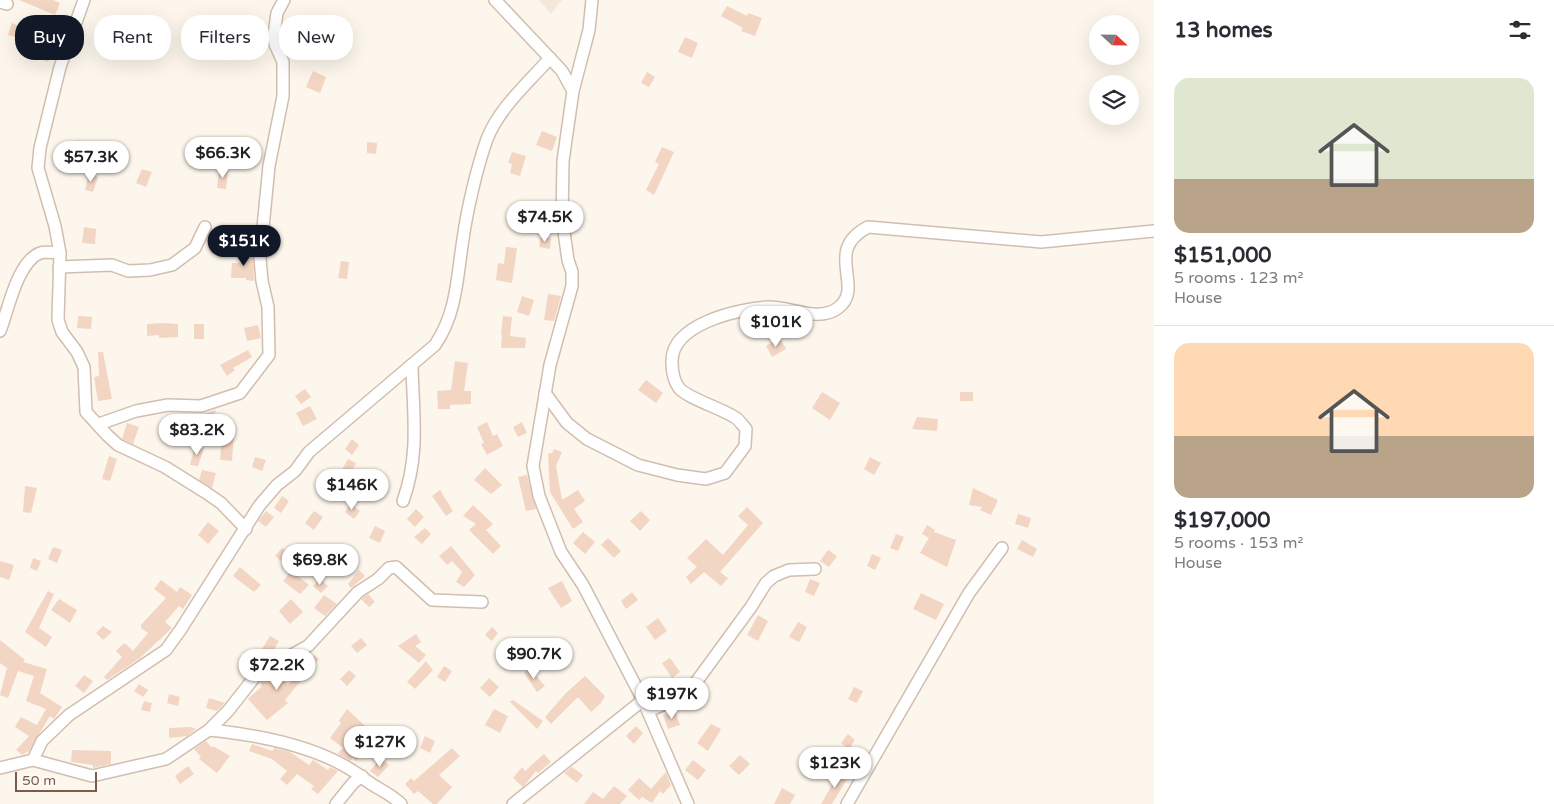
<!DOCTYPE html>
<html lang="en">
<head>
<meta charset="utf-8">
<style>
	:root { --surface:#fff; --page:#f7f7f7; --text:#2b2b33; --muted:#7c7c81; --line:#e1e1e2; --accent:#111827 }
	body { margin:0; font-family:"Varela Round",sans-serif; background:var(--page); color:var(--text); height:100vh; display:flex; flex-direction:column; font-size:19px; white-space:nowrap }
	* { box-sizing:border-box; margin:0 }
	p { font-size:16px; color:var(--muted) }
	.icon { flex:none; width:28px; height:28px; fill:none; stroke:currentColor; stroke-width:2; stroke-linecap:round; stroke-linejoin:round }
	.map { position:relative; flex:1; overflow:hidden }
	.drawer { display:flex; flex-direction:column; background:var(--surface); width:400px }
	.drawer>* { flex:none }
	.banner { position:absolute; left:15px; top:15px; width:475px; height:45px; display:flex; gap:10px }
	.needle { width:32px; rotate:112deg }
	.tools { position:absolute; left:1089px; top:15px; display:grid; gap:10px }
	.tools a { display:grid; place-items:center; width:50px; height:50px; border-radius:50%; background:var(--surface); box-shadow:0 5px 20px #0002; font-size:25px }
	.scale { position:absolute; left:15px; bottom:12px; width:82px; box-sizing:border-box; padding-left:5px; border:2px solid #7a5c4d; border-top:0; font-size:14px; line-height:18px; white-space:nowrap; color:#7a5c4d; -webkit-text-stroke:4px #fffaf3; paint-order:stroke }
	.price { position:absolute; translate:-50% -42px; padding:0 11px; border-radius:18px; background:#fff; color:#222; font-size:16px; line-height:32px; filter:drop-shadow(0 1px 2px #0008) }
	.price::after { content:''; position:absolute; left:50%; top:30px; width:15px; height:11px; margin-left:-8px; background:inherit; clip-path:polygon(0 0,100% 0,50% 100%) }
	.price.current { background:var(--accent); color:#fff }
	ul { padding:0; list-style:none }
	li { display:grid; align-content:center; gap:10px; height:265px; padding:0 20px }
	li+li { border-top:1px solid var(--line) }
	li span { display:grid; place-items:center; height:155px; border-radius:15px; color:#555 }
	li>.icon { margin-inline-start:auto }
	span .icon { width:90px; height:90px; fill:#fffc; stroke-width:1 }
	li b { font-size:21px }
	h2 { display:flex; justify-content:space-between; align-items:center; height:60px; padding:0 20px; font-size:21px }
	.chip { padding:0 18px; border-radius:20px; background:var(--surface); box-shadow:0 5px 20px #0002; font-size:18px; line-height:45px }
	.chip.current { background:var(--accent); color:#fff }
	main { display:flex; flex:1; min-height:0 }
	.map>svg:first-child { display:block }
</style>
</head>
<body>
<main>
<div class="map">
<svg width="1154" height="804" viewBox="0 0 1154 804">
	<rect width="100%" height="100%" fill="#fdf6ec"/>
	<polygon fill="#f5e8da" points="539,0 562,0 551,14"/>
	<g fill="#f3d5c3">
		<polygon points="19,0 53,0 60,3 55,15"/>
		<polygon points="727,6 747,16 748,13 762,18 755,36 741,31 743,28 721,16"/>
		<polygon points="12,23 22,27 19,38 8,35"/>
		<polygon points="685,37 698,43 692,58 678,52"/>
		<polygon points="196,40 205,43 202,54 193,51"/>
		<polygon points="43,49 51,52 48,62 39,58"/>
		<polygon points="313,71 326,77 320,93 306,87"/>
		<polygon points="647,72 655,77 649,87 641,83"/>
		<polygon points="542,131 557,137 552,151 536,145"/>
		<polygon points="78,140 93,145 88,160 73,155"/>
		<polygon points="367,142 377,143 376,154 367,153"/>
		<polygon points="662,147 674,152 654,195 646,190 659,164 655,162"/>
		<polygon points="512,152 526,156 520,176 510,173 512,164 508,163"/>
		<polygon points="142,169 152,172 146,187 136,183"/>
		<polygon points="219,170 228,171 226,189 217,188"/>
		<polygon points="89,173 98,177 93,192 85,190"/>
		<polygon points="84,227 96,229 95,244 82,243"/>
		<polygon points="541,236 551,238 550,249 539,247"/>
		<polygon points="506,247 517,248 512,283 496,280 498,263 504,264"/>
		<polygon points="244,249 253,250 254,281 246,280 246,278 231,278 232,263 241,263"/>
		<polygon points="341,261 349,262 347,279 338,278"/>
		<polygon points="548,294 561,296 554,321 544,320"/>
		<polygon points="522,296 534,300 529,316 517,312"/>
		<polygon points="78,316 92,317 91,329 77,328"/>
		<polygon points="503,316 512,317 510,336 501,335"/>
		<polygon points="164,323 178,324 178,337 159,338 159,335 147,336 147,324"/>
		<rect x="194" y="324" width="10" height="15"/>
		<polygon points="258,325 261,338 247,341 244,328"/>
		<polygon points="502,335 526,338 525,348 501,348"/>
		<polygon points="780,338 786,349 772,357 766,346"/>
		<polygon points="248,350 252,357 233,368 235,370 227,376 220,365"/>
		<polygon points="98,352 103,352 112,399 98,401 94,377 99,376"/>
		<polygon points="455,361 468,363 464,391 471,391 471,404 450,405 450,409 438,409 437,391 451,390"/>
		<polygon points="646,380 663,393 656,403 638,390"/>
		<polygon points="305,389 311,397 301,404 295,396"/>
		<polygon points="822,392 840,403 830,420 812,408"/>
		<rect x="960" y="392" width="13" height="9"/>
		<polygon points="310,406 317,419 303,426 296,413"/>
		<polygon points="216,410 209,432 203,414"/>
		<polygon points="917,417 938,419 937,431 912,429"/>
		<polygon points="487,422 493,436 497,434 503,446 487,455 481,444 484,443 477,427"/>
		<polygon points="522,422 527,433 518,437 513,427"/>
		<polygon points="127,423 139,427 133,444 122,439"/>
		<polygon points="222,433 234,433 232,461 220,460"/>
		<polygon points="352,439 359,445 352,455 345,449"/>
		<polygon points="195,445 204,448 198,466 190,465"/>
		<polygon points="554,449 562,452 556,466 562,500 578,490 585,501 574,509 583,522 573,529 550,492 548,454 552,453"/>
		<polygon points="109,456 117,459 110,481 102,479"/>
		<polygon points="255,457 266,460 262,471 252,467"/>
		<polygon points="870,457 881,463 874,475 864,469"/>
		<polygon points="348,459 356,463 349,477 340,473"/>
		<polygon points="485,468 502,485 491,494 474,480"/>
		<polygon points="202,470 216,473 212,488 199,480"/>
		<polygon points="527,475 536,509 526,511 518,477"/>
		<polygon points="25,486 37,488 31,513 23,512"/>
		<polygon points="973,488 998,500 991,515 980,510 982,507 969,505"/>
		<polygon points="440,490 453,511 446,516 432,496"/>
		<polygon points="282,496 289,501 281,513 274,508"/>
		<polygon points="351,504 360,511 354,519 345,512"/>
		<polygon points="473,505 493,524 486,530 501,546 493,554 469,530 476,524 463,516"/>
		<polygon points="747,507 763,523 720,572 728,578 721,586 704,572 691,584 686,577 697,567 687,558 706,539 723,555 748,525 738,516"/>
		<polygon points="416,509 424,517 415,527 407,519"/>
		<polygon points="266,511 274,517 266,527 258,521"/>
		<polygon points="314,511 323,517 314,530 305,523"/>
		<polygon points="641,511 650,520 640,531 630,521"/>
		<polygon points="1018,514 1031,518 1028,528 1015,524"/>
		<polygon points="208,522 219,531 208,544 198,535"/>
		<polygon points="927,525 935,530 934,532 956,540 947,567 920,553 929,538 922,534"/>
		<polygon points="375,526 385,531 380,543 369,538"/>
		<polygon points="425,528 431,534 422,544 414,537"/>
		<polygon points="583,532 595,542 585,554 573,543"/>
		<polygon points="896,534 904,537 898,551 890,548"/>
		<polygon points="608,538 621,551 614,558 601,545"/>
		<polygon points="1022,540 1037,549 1033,557 1017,549"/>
		<polygon points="451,546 475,575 464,587 456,582 462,572 452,561 447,565 439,556"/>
		<polygon points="53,547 62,550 57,563 48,559"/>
		<polygon points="282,548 296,558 289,567 275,556"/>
		<polygon points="828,550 837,556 829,567 820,561"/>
		<polygon points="872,554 881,558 875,570 867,566"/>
		<polygon points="33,558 41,561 37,571 30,568"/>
		<polygon points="0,561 14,565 9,580 0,577"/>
		<polygon points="240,567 261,585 254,592 233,576"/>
		<polygon points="359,570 365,576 351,588 348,584"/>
		<polygon points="291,571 309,585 300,594 283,581"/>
		<polygon points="320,579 328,586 321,593 313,586"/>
		<polygon points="810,579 820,583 814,596 805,592"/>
		<polygon points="161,580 177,592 180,587 192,595 183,609 179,606 165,622 172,628 140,658 107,680 104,677 122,657 116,651 123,644 126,644 133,651 148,633 141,628 141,625 166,598 154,589"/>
		<polygon points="562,581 572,601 561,608 548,588"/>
		<polygon points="48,591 54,594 39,628 52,637 46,647 25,632"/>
		<polygon points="632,592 638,600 626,609 621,601"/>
		<polygon points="921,593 944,604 936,620 913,609"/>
		<polygon points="368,594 375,602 369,607 361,599"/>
		<polygon points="324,595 337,604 325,616 314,608"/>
		<polygon points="59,599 77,610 70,623 51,610"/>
		<polygon points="291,599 303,612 290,624 279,611"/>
		<polygon points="758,615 768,621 758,641 747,635"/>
		<polygon points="658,618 667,631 655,640 646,627"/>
		<polygon points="798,622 807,627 799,642 789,637"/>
		<polygon points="103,626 112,632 103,640 96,633"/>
		<polygon points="492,627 498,633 492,641 485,635"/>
		<polygon points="416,634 421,642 415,646 426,655 419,663 398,646"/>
		<polygon points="270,636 279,641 271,655 262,649"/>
		<polygon points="361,638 367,645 357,653 351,646"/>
		<polygon points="0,640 25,660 23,662 47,669 40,693 62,707 54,719 50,716 29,751 22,755 16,750 29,736 15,727 21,717 37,725 46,709 26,701 34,676 18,671 8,698 0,695 7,668 0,663"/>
		<polygon points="314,655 319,659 285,700 288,703 267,720 248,699 262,686 260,682 276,672 288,685"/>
		<polygon points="670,658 680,672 672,678 662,663"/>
		<polygon points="426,661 433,670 415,689 407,682"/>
		<polygon points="444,666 452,671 445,682 437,677"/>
		<polygon points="529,668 545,686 537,692 524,673"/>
		<polygon points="349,670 356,676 347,686 340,679"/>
		<polygon points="84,675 93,681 84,693 75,686"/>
		<polygon points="585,676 605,696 601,703 591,712 578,697 551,724 545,717 566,693"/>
		<polygon points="489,678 499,687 490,697 480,688"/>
		<polygon points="139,684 148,690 143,697 134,691"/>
		<polygon points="854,687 863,691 857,703 848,699"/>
		<polygon points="169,694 180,697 178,706 167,703"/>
		<polygon points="209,698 225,703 217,711 206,708"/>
		<polygon points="513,700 543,721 537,729 510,702"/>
		<polygon points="144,701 152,703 150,712 141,710"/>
		<polygon points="347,709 380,740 356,761 353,758 350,761 340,755 338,753 343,748 330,738 341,723 339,721"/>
		<polygon points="494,709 508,716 500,733 485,725"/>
		<polygon points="675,711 680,725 668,729 663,715"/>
		<polygon points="711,724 721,729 708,751 697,743"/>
		<polygon points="636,726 643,733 634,744 626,736"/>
		<polygon points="191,727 196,729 187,736 169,738 169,728"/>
		<polygon points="848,734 855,740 849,749 841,743"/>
		<polygon points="425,736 435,741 430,753 420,748"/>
		<polygon points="206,741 212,748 213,746 230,756 217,773 199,759 201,757 194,749"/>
		<polygon points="252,744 273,751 274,748 290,752 309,765 313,760 328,770 330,767 338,771 318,794 311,789 314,786 297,774 287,785 280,779 287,771 272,759 249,751"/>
		<polygon points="452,748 460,756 439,775 452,787 437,804 433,804 418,791 414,794 405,784 411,778 414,781"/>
		<polygon points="72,750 111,751 111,764 93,768 93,765 71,762"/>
		<polygon points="544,754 551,762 538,773 536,771 523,787 513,778 522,767 525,771"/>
		<polygon points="740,755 750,764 739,775 729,766"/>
		<polygon points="381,758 389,765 378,777 370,771"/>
		<polygon points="693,760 706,770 698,780 685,770"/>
		<polygon points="807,760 823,767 817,778 802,771"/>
		<polygon points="188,766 194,774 180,784 175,776"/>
		<polygon points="572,767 583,775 577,783 564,773"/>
		<polygon points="840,771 849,776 832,804 821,804"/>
		<polygon points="666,772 671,785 663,794 660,791 652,803 642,797 639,800 628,790 639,778 651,789"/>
		<polygon points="614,786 627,796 620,804 584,804 593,792 603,799"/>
		<polygon points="782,788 795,795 790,804 774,804"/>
	</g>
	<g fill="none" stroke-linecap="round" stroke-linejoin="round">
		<g stroke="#d1beb0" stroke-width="14">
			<g id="minor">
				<polyline points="84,0 60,67 40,148 38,168 55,226 60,253 58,320 62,332 77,352 84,367 86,412 107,435 118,445 165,467 205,492 221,503 246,529"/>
				<polyline points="495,0 562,71 573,91"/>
				<polyline points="592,0 589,30 573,91 563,161 562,218 568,260 572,272 572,286 550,365 533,466 539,496 561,552 583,585 643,700 688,804"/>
				<polyline points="0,2 7,4"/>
				<polyline points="59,267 112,265 128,271 150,270 172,265 195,248 205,227"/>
				<path d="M0,331C8,311 17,262 40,253C45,251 54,253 60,253"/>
				<path d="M545,393L567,423L587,439L638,465L677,475L706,479L725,473L745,446L746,429C743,426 740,421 736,418C723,409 687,398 679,388C674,381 672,371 672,363C670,324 738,309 768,307C790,306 818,323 838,308C866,287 822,251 868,227L1041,242L1154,231"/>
				<polyline points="99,424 136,411 168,405 201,406 240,393 269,355 268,307 262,281 260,258 269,166 283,96 283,62 275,44 274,35 277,13 284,0"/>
				<path d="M403,501C420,454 413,414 412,365"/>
				<polyline points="648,711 672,701 694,685 751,607 766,583 774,576 789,570 815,569"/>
				<path d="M209,730C260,735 327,748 367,781C378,789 391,794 401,804"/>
				<polyline points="33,760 92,776 166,759 209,730 228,711 257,674 308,646 358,592 378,579 389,568 396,567 432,600 482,602"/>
				<path d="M0,768L33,760L42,741L69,715L166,650L181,629L259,506L277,485L295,471L309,452L435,345C457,313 457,277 463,239C467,210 477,167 487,139C499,108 528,83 550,58"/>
				<polyline points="336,804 353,783 362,776"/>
				<polyline points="513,804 643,700"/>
				<polyline points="847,804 969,593 1002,548"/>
			</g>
		</g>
		<use href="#minor" stroke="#fff" stroke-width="11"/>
	</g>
</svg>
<div class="tools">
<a><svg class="needle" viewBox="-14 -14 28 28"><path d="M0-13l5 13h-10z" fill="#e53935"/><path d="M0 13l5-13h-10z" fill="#7c7c81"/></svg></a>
<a><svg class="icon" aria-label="layers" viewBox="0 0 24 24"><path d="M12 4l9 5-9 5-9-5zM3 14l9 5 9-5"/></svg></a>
</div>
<div class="scale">50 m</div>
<b class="price" style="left:223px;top:179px">$66.3K</b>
<b class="price" style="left:91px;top:183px">$57.3K</b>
<b class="price" style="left:545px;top:243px">$74.5K</b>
<b class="price current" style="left:244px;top:267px">$151K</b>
<b class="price" style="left:776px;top:348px">$101K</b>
<b class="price" style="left:197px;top:456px">$83.2K</b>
<b class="price" style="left:352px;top:511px">$146K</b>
<b class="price" style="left:320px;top:586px">$69.8K</b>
<b class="price" style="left:534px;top:680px">$90.7K</b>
<b class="price" style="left:277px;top:691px">$72.2K</b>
<b class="price" style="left:672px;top:720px">$197K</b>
<b class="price" style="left:380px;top:768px">$127K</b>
<b class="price" style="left:835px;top:789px">$123K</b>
<div class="banner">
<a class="chip current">Buy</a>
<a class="chip">Rent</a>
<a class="chip">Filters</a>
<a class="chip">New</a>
</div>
</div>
<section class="drawer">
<h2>13 homes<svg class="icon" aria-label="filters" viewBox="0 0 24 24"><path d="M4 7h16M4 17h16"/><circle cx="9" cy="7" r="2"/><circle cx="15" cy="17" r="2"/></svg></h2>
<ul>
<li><span style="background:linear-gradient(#dfe7d0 65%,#b9a48a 0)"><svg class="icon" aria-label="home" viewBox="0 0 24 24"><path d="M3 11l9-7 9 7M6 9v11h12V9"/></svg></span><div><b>$151,000</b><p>5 rooms · 123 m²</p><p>House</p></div></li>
<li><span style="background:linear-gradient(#ffd9b3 60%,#b9a48a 0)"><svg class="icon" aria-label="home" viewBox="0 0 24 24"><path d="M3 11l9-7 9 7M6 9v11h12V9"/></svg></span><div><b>$197,000</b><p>5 rooms · 153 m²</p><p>House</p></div></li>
</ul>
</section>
</main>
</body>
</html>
